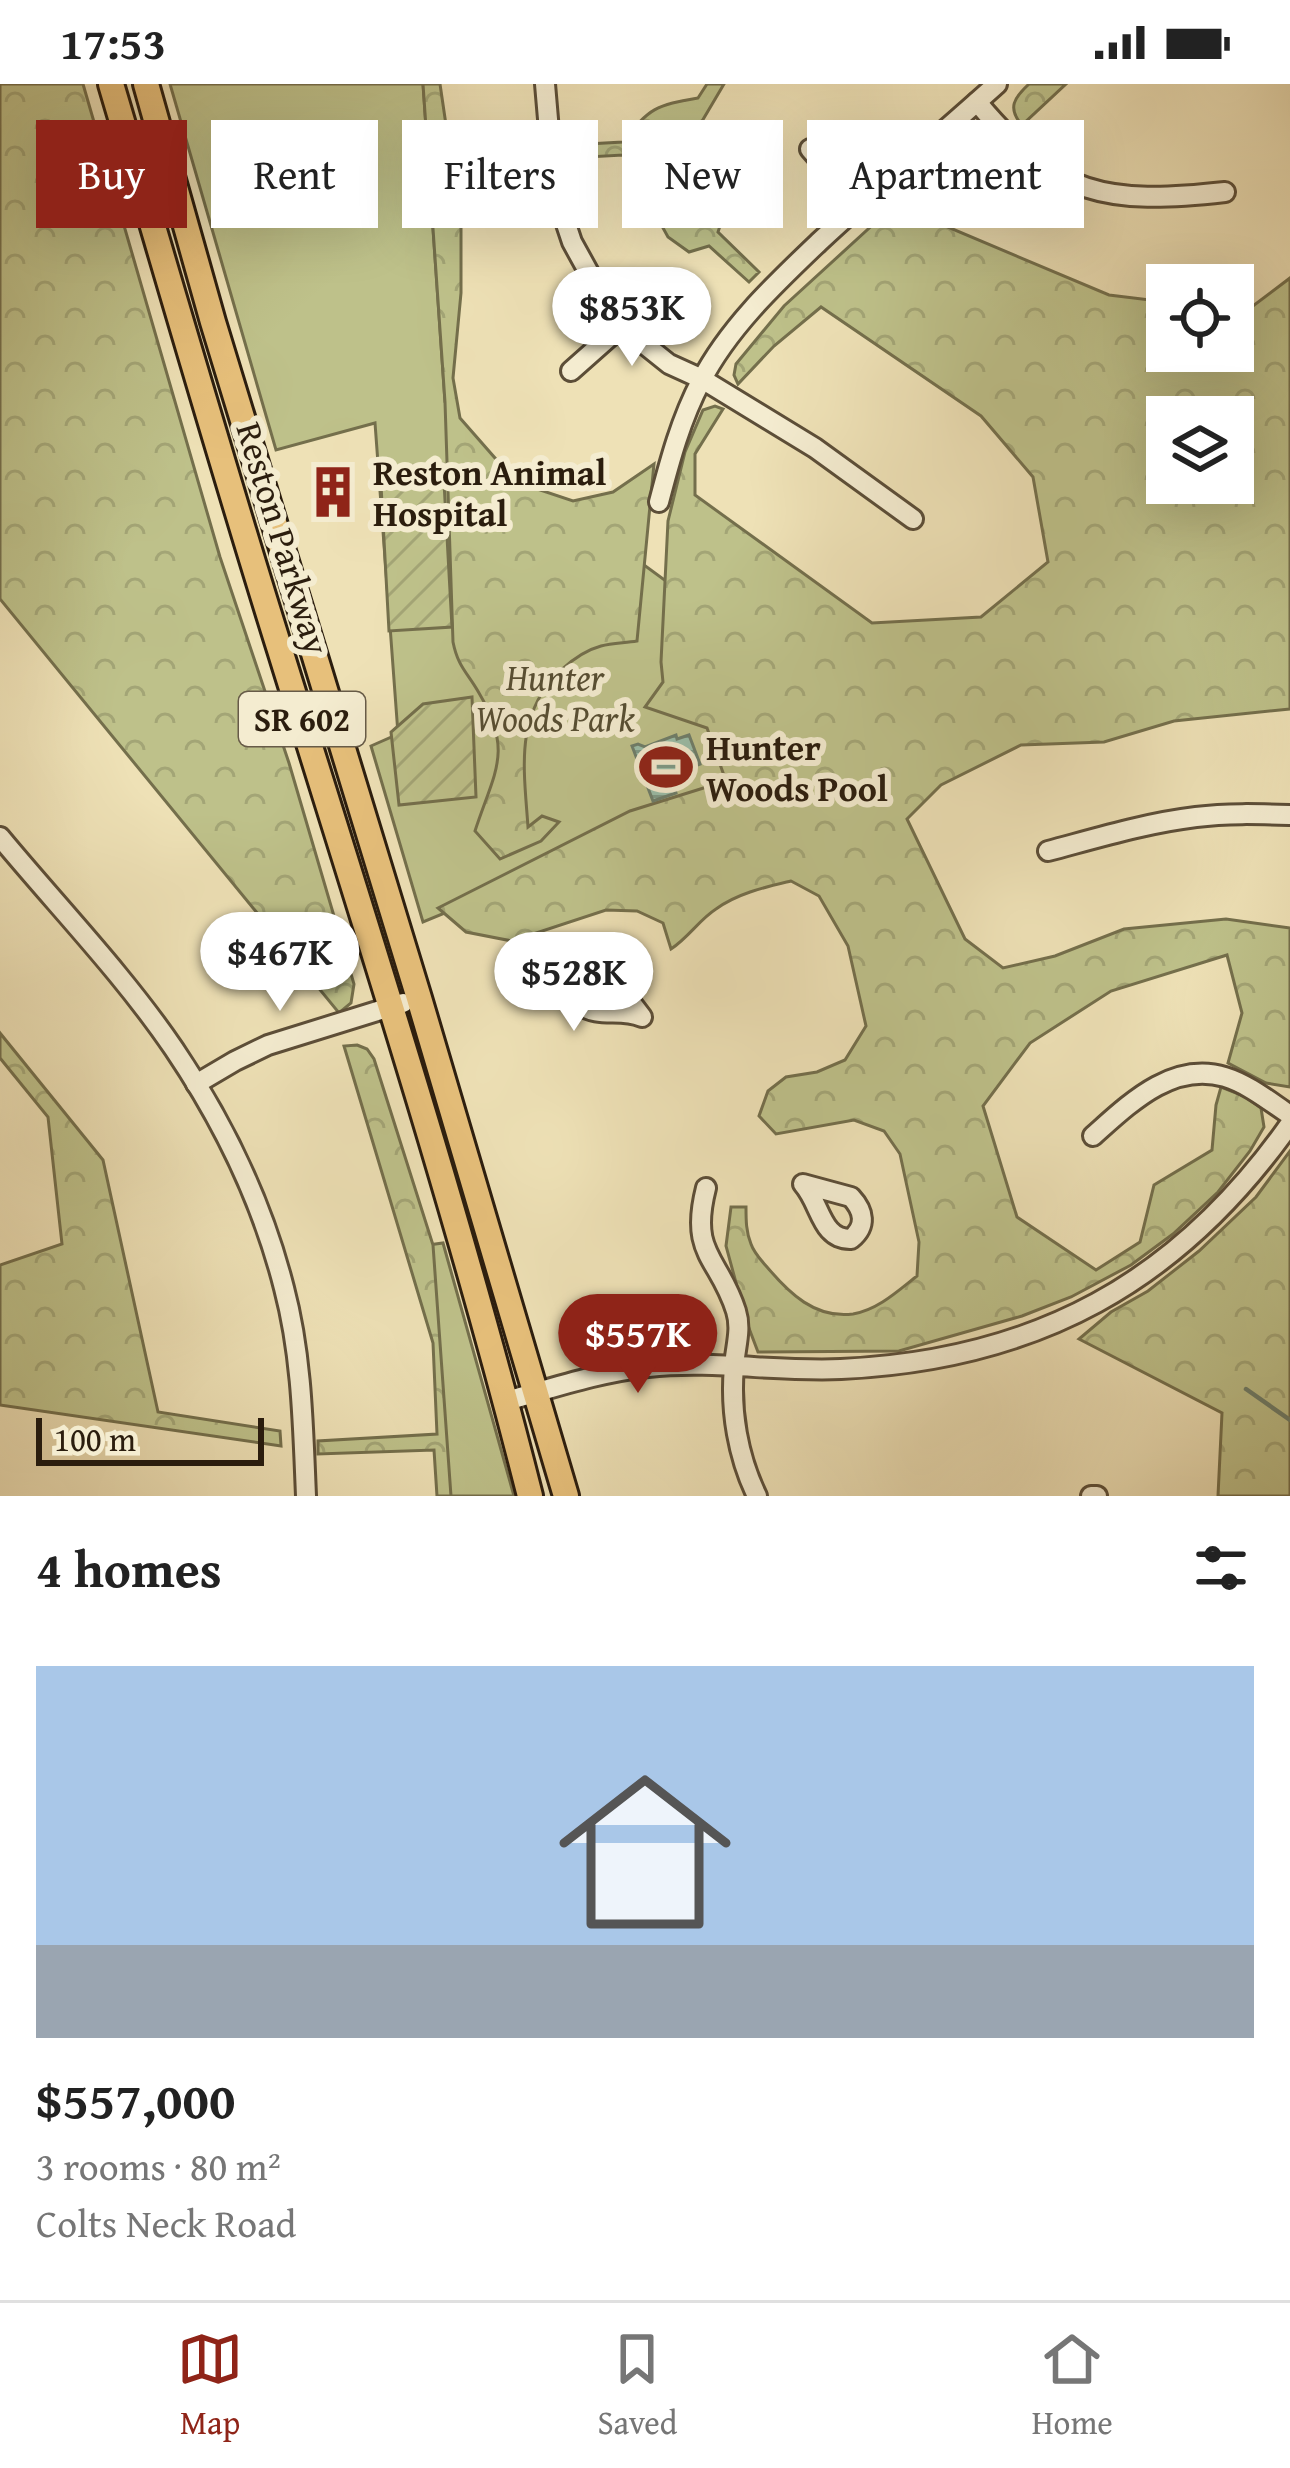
<!DOCTYPE html>
<html lang="en">
<head>
<meta charset="utf-8">
<style>
	:root { --surface:#fff; --page:#f2f2f2; --text:#222; --muted:#767676; --line:#e0e0e0; --accent:#8f2418 }
	body { margin:0; font-family:"Gentium Book Plus",serif; background:var(--page); color:var(--text); height:100vh; display:flex; flex-direction:column; font-size:45px; white-space:nowrap }
	* { box-sizing:border-box; margin:0 }
	p { font-size:39px; color:var(--muted) }
	.icon { flex:none; width:66px; height:66px; fill:none; stroke:currentColor; stroke-width:2; stroke-linecap:round; stroke-linejoin:round }
	.map { position:relative; height:1412px; overflow:hidden }
	.sheet { display:flex; flex-direction:column; background:var(--surface); flex:1 }
	.sheet>* { flex:none }
	.top-card { position:absolute; left:36px; top:36px; width:1218px; height:108px; display:flex; gap:24px }
	.fabs { position:absolute; left:1146px; top:180px; display:grid; gap:24px }
	.fabs a { display:grid; place-items:center; width:108px; height:108px; border-radius:0px; background:var(--surface); box-shadow:0 12px 48px #0002; font-size:60px }
	.scale { position:absolute; left:36px; bottom:30px; width:228px; box-sizing:border-box; padding-left:12px; border:6px solid #2b1d0e; border-top:0; font-size:33px; line-height:42px; white-space:nowrap; color:#2b1d0e; -webkit-text-stroke:9px #f4ecd0; paint-order:stroke }
	.price { position:absolute; translate:-50% -102px; padding:0 27px; border-radius:42px; background:#fff; color:#222; font-size:39px; line-height:78px; filter:drop-shadow(0 3px 6px #0008) }
	.price::after { content:''; position:absolute; left:50%; top:72px; width:36px; height:27px; margin-left:-18px; background:inherit; clip-path:polygon(0 0,100% 0,50% 100%) }
	.price.on { background:var(--accent); color:#fff }
	ul { padding:0; list-style:none }
	li { display:grid; align-content:center; gap:24px; height:636px; padding:0 36px }
	li+li { border-top:3px solid var(--line) }
	li span { display:grid; place-items:center; height:372px; border-radius:0px; color:#555 }
	li>.icon { margin-inline-start:auto }
	span .icon { width:216px; height:216px; fill:#fffc; stroke-width:1 }
	li b { font-size:51px }
	h2 { display:flex; justify-content:space-between; align-items:center; height:144px; padding:0 36px; font-size:51px }
	.chip { padding:0 42px; border-radius:0px; background:var(--surface); box-shadow:0 12px 48px #0002; font-size:42px; line-height:108px }
	.chip.on { background:var(--accent); color:#fff }
	.status { display:flex; justify-content:space-between; align-items:center; height:84px; padding:0 60px; background:var(--surface); direction:ltr }
	.status svg { height:33px; fill:currentColor }
	.menu { display:flex; justify-content:space-around; align-items:center; height:168px; border-top:3px solid var(--line); background:var(--surface); font-size:33px; color:var(--muted) }
	.menu a { display:grid; justify-items:center; gap:6px }
	.menu .on { color:var(--accent) }
	.map>svg:first-child { display:block }
</style>
</head>
<body>
<div class="status"><b>17:53</b><svg viewBox="0 0 49 12"><path d="M0 12V9h3v3zM5 12V6h3v6zM10 12V3h3v9zM15 12V0h3v12zM26 1h20v11H26zM47 4h2v5h-2z"/></svg></div>
<div class="map">
<svg width="1290" height="1412" viewBox="0 0 1290 1412">
	<defs>
		<pattern id="forest-crowns" width="20" height="18" patternUnits="userSpaceOnUse" patternTransform="scale(3)"><rect width="20" height="18" fill="#bec18a"/><path d="M2 6a3 3 0 1 1 6 0M12 15a3 3 0 1 1 6 0" fill="none" stroke="#a3a576"/></pattern>
		<pattern id="garden-furrows" width="10" height="10" patternUnits="userSpaceOnUse" patternTransform="scale(3)"><rect width="10" height="10" fill="#bec18a"/><path d="M-1 1l2-2M0 10L10 0M9 11l2-2" fill="none" stroke="#a3a576"/></pattern>
		<pattern id="water-rules" width="6" height="5" patternUnits="userSpaceOnUse" patternTransform="scale(3)"><rect width="6" height="5" fill="#9abea9"/><path d="M0 2.5h6" fill="none" stroke="#7e9a88"/></pattern>
	</defs>
	<rect width="100%" height="100%" fill="#eee1b6"/>
	<filter id="stains"><feTurbulence type="fractalNoise" baseFrequency=".00167" numOctaves="4"/><feColorMatrix values="0 0 0 0 .2 0 0 0 0 .09 0 0 0 0 .02 0 0 0 .5 -.17"/></filter>
	<radialGradient id="worn" r=".72"><stop offset=".6" stop-color="#630" stop-opacity="0"/><stop offset="1" stop-color="#630" stop-opacity=".3"/></radialGradient>
	<g fill="#bec18a" stroke="#746f4c" stroke-width="3">
		<polygon points="170,0 423,0 445,318 546,434 640,478 674,503 855,578 699,724 423,838 371,662 398,650 375,339 276,366"/>
		<polygon points="443,1159 514,1412 449,1412 439,1255 421,1162"/>
	</g>
	<g fill="url(#forest-crowns)" stroke="#746f4c" stroke-width="3" fill-rule="evenodd">
		<polygon points="0,0 83,0 220,473 289,679 354,900 351,919 339,929 0,515"/>
		<path d="M423,0H440L461,143V209L453,294L460,334L516,398L573,417L613,408L654,380L637,557C625,559 612,559 601,562C586,566 572,576 561,586C514,630 524,685 528,743L542,732L559,738L541,757L500,775L475,747C494,688 514,668 479,609C467,588 458,583 453,558L445,318Z"/>
		<path d="M707,0H724L698,44L721,139L718,148L759,188L749,198L709,162L689,168L668,153L623,71L570,74V61L623,58C648,24 657,21 698,14Z"/>
		<path d="M1029,0H1066L1022,41C1007,24 1014,14 1029,0Z"/>
		<path d="M977,56L994,67L924,133L1109,211L1167,218V267H1233V227L1245,228L1290,194V625L1174,637L1104,658L1021,661L941,701L907,735L965,855L1003,884L1055,872L1124,845L1226,835L1290,844V1003L1266,999L1228,979L1242,929L1227,871L1111,907L1030,959L983,1022L1017,1133L1096,1186L1140,1158L1154,1101L1212,1066L1216,1021L1221,1003L1244,1012L1261,1024L1264,1043L1250,1067L1218,1108L1173,1150L1131,1181L1071,1213L1022,1232L899,1267L758,1268L747,1239L726,1162L731,1123H746C746,1136 746,1148 751,1160C754,1169 761,1176 767,1183C789,1209 815,1235 853,1230C878,1226 899,1206 917,1192L919,1158L900,1070L884,1047L854,1036L776,1050L759,1032L768,1007L786,993L817,988L845,976L866,942L848,862L819,812L791,797C766,803 738,809 716,825C699,836 689,853 671,865L663,839L637,827L606,826L512,857L466,848L438,824L630,727L726,697L707,644L645,623L663,598L661,578L668,437L685,368L703,326L715,322L723,325L695,370V411L872,539L981,533L1048,478L1033,393L981,332L821,223L774,262L738,300L734,291L736,280L784,222L960,61ZM1167,333H1233V399H1167Z"/>
		<polygon points="0,949 103,1076 158,1328 280,1347 281,1362 0,1321 0,1181 62,1160 48,1033 0,974"/>
		<polygon points="357,961 367,965 374,975 433,1161 451,1412 437,1412 434,1366 318,1370 318,1357 437,1350 433,1259 344,962"/>
		<polygon points="1290,1067 1290,1412 1218,1412 1222,1329 1079,1255 1111,1228 1148,1207 1199,1167 1256,1113"/>
	</g>
	<g fill="url(#garden-furrows)" stroke="#746f4c" stroke-width="3">
		<polygon points="443,380 452,543 389,547 380,383"/>
		<polygon points="472,613 476,713 399,721 391,648 423,620"/>
	</g>
	<polygon fill="url(#water-rules)" stroke="#6e7e6b" stroke-width="3" points="676,651 677,655 689,651 700,680 684,686 686,691 675,705 676,709 653,717 632,662 638,660 645,663"/>
	<g fill="none" stroke-linecap="round" stroke-linejoin="round">
		<polyline stroke="#6e7e6b" stroke-width="4.5" points="1246,1305 1290,1336"/>
		<g stroke="#5c4e38" stroke-width="24">
			<g id="minor">
				<polyline points="545,0 551,70 563,131 572,158 605,218 644,260 669,280 702,295 815,364 913,435"/>
				<path d="M977,18C1056,113 1107,121 1225,108"/>
				<polyline points="810,65 859,121"/>
				<polyline points="571,287 624,240"/>
				<path d="M659,418C670,376 681,335 701,297C729,243 775,200 819,158C877,104 938,53 997,0"/>
				<path d="M0,753C58,823 123,890 174,965C224,1039 262,1117 284,1204C302,1272 303,1342 306,1412"/>
				<path d="M1048,767C1097,754 1146,739 1196,733C1227,729 1258,730 1290,731"/>
				<path d="M600,892L617,900L642,933C621,924 598,934 580,921L577,913L582,898Z"/>
				<polyline points="196,1000 235,977 268,961 403,919"/>
				<path d="M1093,1052C1129,1020 1172,977 1225,993C1248,1000 1269,1017 1290,1031"/>
				<path d="M803,1100L851,1113C864,1127 867,1142 851,1155C821,1156 821,1120 803,1100Z"/>
				<path d="M706,1104C689,1171 719,1173 736,1227C742,1246 735,1264 734,1283C730,1327 738,1373 757,1412"/>
				<path d="M506,1317C553,1304 600,1288 648,1283C713,1276 777,1288 841,1285C1036,1276 1178,1199 1290,1040"/>
				<polyline points="1091,1412 1097,1412"/>
			</g>
		</g>
		<g stroke="#2b1d0e" stroke-width="30">
			<g id="major">
				<path d="M111,0C167,189 221,378 280,566C367,847 458,1127 530,1412"/>
				<polyline points="146,0 213,238 419,914 566,1412"/>
			</g>
		</g>
		<use href="#minor" stroke="#f4ecd0" stroke-width="18"/>
		<use href="#major" stroke="#e7c07b" stroke-width="24"/>
	</g>
	<defs>
		<g id="building-bare" transform="scale(4.14)"><path d="M-4-6H4V6H1V3H-1V6H-4ZM-2.5-4.3h1.7v1.8h-1.7ZM.8-4.3h1.7v1.8H.8ZM-2.5-1h1.7V.8h-1.7ZM.8-1h1.7V.8H.8Z" fill="#8f2418" stroke="#f4ecd0" stroke-width="2.5" paint-order="stroke"/></g>
		<g id="stadium-bare" transform="scale(4.14)"><path d="M0-5a6.5 5 0 1 0 0 10a6.5 5 0 1 0 0-10ZM-3.5-1.8h7v3.6h-7Z" fill="#8f2418" stroke="#f4ecd0" stroke-width="2.5" paint-order="stroke"/></g>
	</defs>
	<g fill-rule="evenodd">
		<use href="#building-bare" x="333" y="408"/>
		<use href="#stadium-bare" x="666" y="683"/>
	</g>
	<g text-anchor="middle" dominant-baseline="central" stroke-width="12" stroke-linejoin="round" paint-order="stroke">
		<rect fill="#f4ecd0" stroke="#675b48" stroke-width="3" x="239" y="608" width="126" height="54" rx="9"/>
		<g font-size="33" font-weight="bold" fill="#2b1d0e">
			<text x="302" y="635">SR 602</text>
		</g>
		<g font-size="36" font-weight="bold" fill="#2b1d0e" stroke="#f4ecd0" text-anchor="start">
			<text x="373" y="387">Reston Animal<tspan x="373" dy="41">Hospital</tspan></text>
			<text x="706" y="662">Hunter<tspan x="706" dy="41">Woods Pool</tspan></text>
		</g>
		<g font-size="36" fill="#2b1d0e" stroke="#f4ecd0">
			<text transform="translate(284 454) rotate(73)">Reston Parkway</text>
		</g>
		<g font-size="36" font-style="italic" fill="#574e33" stroke="#f4ecd0">
			<text x="555" y="592">Hunter<tspan x="555" dy="41">Woods Park</tspan></text>
		</g>
	</g>
	<rect width="100%" height="100%" filter="url(#stains)"/>
	<rect width="100%" height="100%" fill="url(#worn)"/>
</svg>
<div class="fabs">
<a><svg class="icon" aria-label="locate" viewBox="0 0 24 24"><circle cx="12" cy="12" r="6"/><path d="M12 2v4M12 18v4M2 12h4M18 12h4"/></svg></a>
<a><svg class="icon" aria-label="layers" viewBox="0 0 24 24"><path d="M12 4l9 5-9 5-9-5zM3 14l9 5 9-5"/></svg></a>
</div>
<div class="scale">100 m</div>
<b class="price" style="left:632px;top:285px">$853K</b>
<b class="price" style="left:280px;top:930px">$467K</b>
<b class="price" style="left:574px;top:950px">$528K</b>
<b class="price on" style="left:638px;top:1312px">$557K</b>
<div class="top-card">
<a class="chip on">Buy</a>
<a class="chip">Rent</a>
<a class="chip">Filters</a>
<a class="chip">New</a>
<a class="chip">Apartment</a>
</div>
</div>
<section class="sheet">
<h2>4 homes<svg class="icon" aria-label="filters" viewBox="0 0 24 24"><path d="M4 7h16M4 17h16"/><circle cx="9" cy="7" r="2"/><circle cx="15" cy="17" r="2"/></svg></h2>
<ul>
<li><span style="background:linear-gradient(#a9c7e8 75%,#9aa5b1 0)"><svg class="icon" aria-label="home" viewBox="0 0 24 24"><path d="M3 11l9-7 9 7M6 9v11h12V9"/></svg></span><div><b>$557,000</b><p>3 rooms · 80 m²</p><p>Colts Neck Road</p></div></li>
</ul>
</section>
<nav class="menu">
<a class="on"><svg class="icon" aria-label="map" viewBox="0 0 24 24"><path d="M3 6l6-2 6 2 6-2v14l-6 2-6-2-6 2zM9 4v14M15 6v14"/></svg>Map</a>
<a><svg class="icon" aria-label="saved" viewBox="0 0 24 24"><path d="M7 4h10v16l-5-4-5 4z"/></svg>Saved</a>
<a><svg class="icon" aria-label="home" viewBox="0 0 24 24"><path d="M3 11l9-7 9 7M6 9v11h12V9"/></svg>Home</a>
</nav>
</body>
</html>
